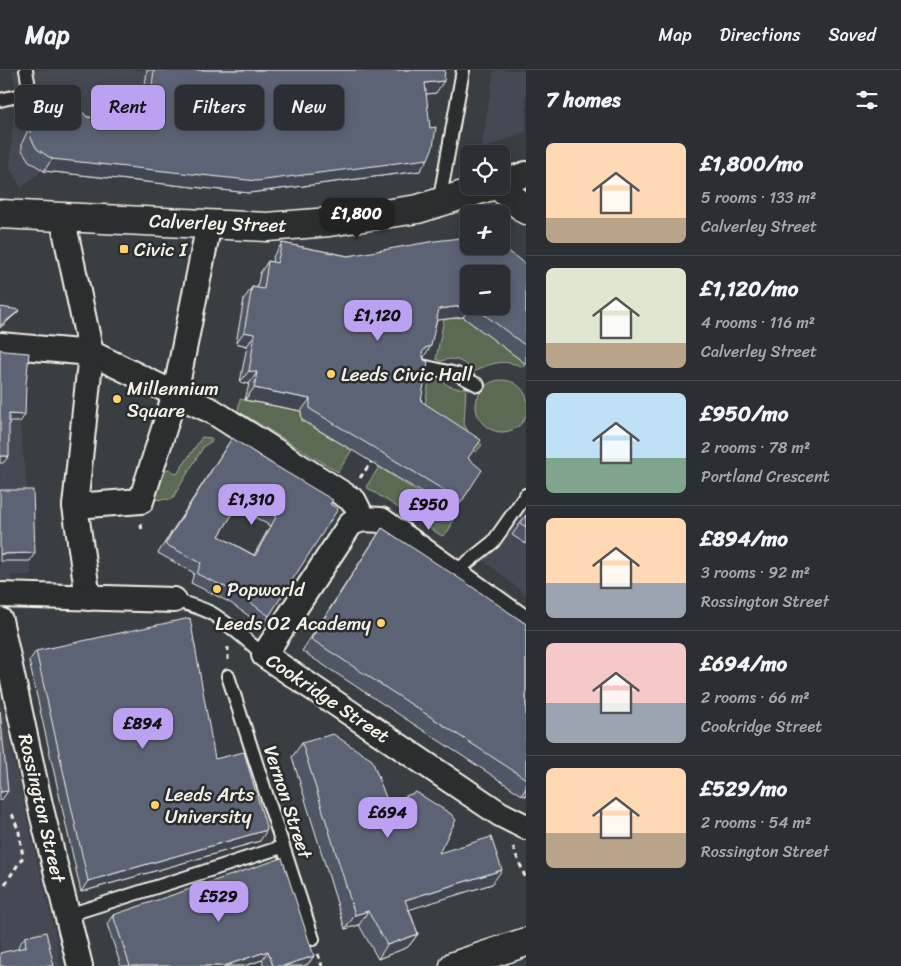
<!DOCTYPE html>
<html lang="en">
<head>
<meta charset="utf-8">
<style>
	:root { --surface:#2b2e32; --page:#33363a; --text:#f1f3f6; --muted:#a6a8ac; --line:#474a4d; --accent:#bca0f2 }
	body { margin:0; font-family:Sriracha,sans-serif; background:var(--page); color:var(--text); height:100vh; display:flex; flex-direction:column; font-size:19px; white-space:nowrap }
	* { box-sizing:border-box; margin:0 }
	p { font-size:16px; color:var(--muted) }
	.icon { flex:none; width:28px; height:28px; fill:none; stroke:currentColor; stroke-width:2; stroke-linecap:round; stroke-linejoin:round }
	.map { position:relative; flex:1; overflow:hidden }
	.side { display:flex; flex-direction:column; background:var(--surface); width:375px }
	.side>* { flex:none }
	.hud { position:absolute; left:15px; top:15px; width:435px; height:45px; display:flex; gap:10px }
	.tools { position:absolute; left:460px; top:75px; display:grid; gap:10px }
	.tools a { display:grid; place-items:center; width:50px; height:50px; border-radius:8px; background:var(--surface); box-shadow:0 2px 12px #0003,0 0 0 1px var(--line); font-size:25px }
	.price { position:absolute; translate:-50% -42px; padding:0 11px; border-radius:10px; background:var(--accent); color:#111; font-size:16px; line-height:32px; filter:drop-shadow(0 1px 2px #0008) }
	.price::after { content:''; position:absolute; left:50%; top:30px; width:15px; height:11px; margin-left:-8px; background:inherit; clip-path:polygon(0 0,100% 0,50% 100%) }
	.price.active { background:#222; color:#fff }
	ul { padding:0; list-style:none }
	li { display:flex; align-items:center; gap:15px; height:125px; padding:0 20px }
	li+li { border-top:1px solid var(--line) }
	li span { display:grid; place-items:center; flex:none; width:140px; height:100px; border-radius:8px; color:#555 }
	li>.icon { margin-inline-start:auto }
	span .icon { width:60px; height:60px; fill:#fffc; stroke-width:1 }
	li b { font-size:21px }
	h2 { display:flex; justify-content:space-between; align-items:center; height:60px; padding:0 20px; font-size:21px }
	.pill { padding:0 18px; border-radius:8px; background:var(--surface); box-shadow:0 2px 12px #0003,0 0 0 1px var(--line); font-size:18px; line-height:45px }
	.pill.active { background:var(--accent); color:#111 }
	header { display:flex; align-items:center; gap:30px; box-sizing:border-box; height:70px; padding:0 25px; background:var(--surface); border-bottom:1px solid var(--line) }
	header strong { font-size:24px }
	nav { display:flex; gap:28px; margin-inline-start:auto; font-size:18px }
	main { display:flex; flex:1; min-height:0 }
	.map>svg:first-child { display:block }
</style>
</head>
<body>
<header>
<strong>Map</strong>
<nav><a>Map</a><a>Directions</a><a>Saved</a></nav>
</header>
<main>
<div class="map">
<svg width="526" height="896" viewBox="0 0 526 896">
	<rect width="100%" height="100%" fill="#393e43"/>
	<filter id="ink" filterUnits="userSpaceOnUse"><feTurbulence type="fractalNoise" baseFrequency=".02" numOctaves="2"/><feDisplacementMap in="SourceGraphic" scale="10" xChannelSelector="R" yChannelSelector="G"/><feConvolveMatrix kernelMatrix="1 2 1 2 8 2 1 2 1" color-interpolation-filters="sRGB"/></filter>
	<g filter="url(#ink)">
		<g fill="#444952">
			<polygon points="12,0 439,0 436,23 417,25 219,119 42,101 21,118 10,98 15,16"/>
			<polygon points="494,0 526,0 526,61 481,80"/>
			<polygon points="0,281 20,352 28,427 30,491 32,505 11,505 11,512 0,518"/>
			<polygon points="526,418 526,525 477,485"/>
			<polygon points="0,629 36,787 54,858 60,896 0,896"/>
		</g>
		<g fill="#5a6a52" stroke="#a7ae9d">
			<path d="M463,247L526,294L523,297C506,289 490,292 474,302C464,292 455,286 441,291L436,289L444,249Z"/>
			<path d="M430,305L438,306C445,316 453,319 466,318L464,354L470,365L482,375L476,382L423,347Z"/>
			<circle cx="502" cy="336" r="26"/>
			<polygon points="240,329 301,341 302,351 352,380 338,402 238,341"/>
			<polygon points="202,367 211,368 212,371 204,376 172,429 145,430 159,403 169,399 177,404"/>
			<path d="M379,397L453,445C453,454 450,461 442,466L366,417Z"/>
		</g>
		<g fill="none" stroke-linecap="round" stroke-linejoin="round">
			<g stroke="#f4f1e8" stroke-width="16">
				<g id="lane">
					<polyline points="0,30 30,23 26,0"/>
					<polyline points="439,133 463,0"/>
					<polyline points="422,296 457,304 478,315"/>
					<polyline points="454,503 493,472 526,425"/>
					<path d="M174,530C186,534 200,537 211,543C230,554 247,571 264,585"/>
					<polyline points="228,606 313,869"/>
					<polyline points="68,845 282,777"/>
				</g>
			</g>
			<g stroke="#f4f1e8" stroke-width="28">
				<g id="street">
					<polyline points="501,113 526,104"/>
					<polyline points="62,146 91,283 175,324 141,431 75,436"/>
					<polyline points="209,154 175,324 212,341 354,431 363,449"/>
					<polyline points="0,275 91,283 75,436 88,528"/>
					<polyline points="0,525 174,530"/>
					<polyline points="0,550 40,735 80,896"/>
					<polyline points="526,554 381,450 363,449 351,453 264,585 500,744 526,757"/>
				</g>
			</g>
			<g stroke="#f4f1e8" stroke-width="31">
				<g id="secondary">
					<polyline points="499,116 526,140"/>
					<polyline points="0,144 267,157 329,152 418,139 492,116"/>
					<polyline points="454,896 526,872"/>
				</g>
			</g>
			<g stroke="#f4f1e8" stroke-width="3" stroke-dasharray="5 4" stroke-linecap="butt">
				<polyline points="360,408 371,392"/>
				<polyline points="141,454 142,462"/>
				<polyline points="228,590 228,577"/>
				<polyline points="513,777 526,809"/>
				<polyline points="5,814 23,787 19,762 11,741"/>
				<polyline points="318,884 322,896"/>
			</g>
			<use href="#lane" stroke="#2a2d2e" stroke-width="12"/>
			<use href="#street" stroke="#2a2d2e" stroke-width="24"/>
			<use href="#secondary" stroke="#2a2d2e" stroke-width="28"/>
		</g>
		<g fill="#4f5665" stroke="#f4f1e8" fill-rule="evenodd">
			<polygon points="147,0 445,0 436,23 426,24 420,101 249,123 44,101 29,91 22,80 22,73 27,62 35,50 87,47 125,51 127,47 141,49"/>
			<path d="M282,173L348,186L526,195V294L463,247L437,250L424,287L421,331L468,389L462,431L454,442L302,350L301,341L245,330L249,314L240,312L247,276L236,273L244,229L252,217L257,218L260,203L268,191L272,192L274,185ZM469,204L501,236H469Z"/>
			<path d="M232,368L330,434L269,546L263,556L229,532L191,513L194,503L158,483ZM237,436L270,456L254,485L219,466Z"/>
			<polygon points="526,445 526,474 512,465"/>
			<polygon points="382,458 526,554 526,726 522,725 302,581"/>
			<polygon points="36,581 215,689 260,771 81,822 29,591"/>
			<polygon points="302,673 388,733 439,783 492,814 409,839 418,864 408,877 378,889 359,855 345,859 292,687"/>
			<polygon points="113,845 314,886 308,894 303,896 264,896 262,890 244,896 121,896 107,854"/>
			<polygon points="25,867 54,896 19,879 18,876"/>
		</g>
		<g fill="#404652" stroke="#f4f1e8">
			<polygon points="444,11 436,23 417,25 425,13"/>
			<polygon points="52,89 428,89 420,101 249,123 44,101"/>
			<polygon points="469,235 469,236 471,236 463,247 430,251 439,239"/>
			<polygon points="20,240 18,242 0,258 0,256"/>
			<polygon points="244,262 255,264 247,276 236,273"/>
			<polygon points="431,276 423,288 416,290 425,278"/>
			<polygon points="249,301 257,302 249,314 240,312"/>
			<polygon points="254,318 310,329 301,341 245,330"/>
			<polygon points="9,344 25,345 20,352 4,352"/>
			<polygon points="0,386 9,386 3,393 0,393"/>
			<polygon points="35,483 30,491 0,491 0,484"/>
			<polygon points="526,718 526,726 522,725"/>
			<polygon points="8,721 1,731 0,731 0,722"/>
			<polygon points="267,760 260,771 81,822 88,811"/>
			<polygon points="502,800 492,814 395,844 405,830"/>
			<polygon points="368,841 359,855 345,859 355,845"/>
			<polygon points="418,864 408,877 378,889 387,875"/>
			<polygon points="268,881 262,890 244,896 224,896"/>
			<polygon points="314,886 308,894 303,896 283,896"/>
		</g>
		<g fill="#5c6475" stroke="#f4f1e8" fill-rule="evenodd">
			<polygon points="154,0 445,0 444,11 425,13 430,58 436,57 433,77 428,89 257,111 52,89 37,79 31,68 30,62 35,50 46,44 60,43 66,35 78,37 87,47 127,51 127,47 148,49"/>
			<polygon points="469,167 469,176 501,176 501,175 526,195 526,276 473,236 501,236 501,204 469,204 469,235 439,239 431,276 425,278 422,283 424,290 428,292 421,331 481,370 468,388 482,400 462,431 310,339 310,329 254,318 257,302 249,301 255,264 244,262 252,217 264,219 268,191 277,193 282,173 348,186 435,171"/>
			<polygon points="0,237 20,240 0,256"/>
			<polygon points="0,279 4,281 29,283 26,314 25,345 9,344 9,386 0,386"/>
			<path d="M232,368L269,392L333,430L330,434L338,439L269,546L236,522L197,504L201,493L165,474ZM243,427L276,447L255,486L219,466Z"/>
			<polygon points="0,420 33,420 35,483 0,484"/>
			<polygon points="526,445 526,457 520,453"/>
			<polygon points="382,458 468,514 526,554 526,709 311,569"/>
			<polygon points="190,548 215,689 244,682 267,760 88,811 36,581"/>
			<polygon points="0,641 8,721 0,722"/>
			<polygon points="333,664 372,690 388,733 416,722 451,744 456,750 439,783 491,767 502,800 405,830 418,864 387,875 368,841 355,845 302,673"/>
			<polygon points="282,788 314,886 283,896 273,896 268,881 224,896 130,896 113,845"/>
			<polygon points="46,862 54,896 0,896 0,883 26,877 25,867"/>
		</g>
	</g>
	<g fill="#ffd166" stroke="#2a2d2e" stroke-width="2">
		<rect x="119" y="174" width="10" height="10" rx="2.5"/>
		<circle cx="331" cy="304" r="5"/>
		<circle cx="117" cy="329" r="5"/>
		<circle cx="217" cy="519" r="5"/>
		<circle cx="381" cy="553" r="5"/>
		<circle cx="155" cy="735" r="5"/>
	</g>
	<g text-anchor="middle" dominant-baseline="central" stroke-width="5" stroke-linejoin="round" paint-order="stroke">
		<g font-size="19" fill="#f4f1e8" stroke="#2a2d2e">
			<text transform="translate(218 153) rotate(2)">Calverley Street</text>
			<text transform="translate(328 628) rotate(34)">Cookridge Street</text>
			<text transform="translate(288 732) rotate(72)">Vernon Street</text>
			<text transform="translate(42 738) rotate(77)">Rossington Street</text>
		</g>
		<g font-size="19" fill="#f4f1e8" stroke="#2a2d2e" text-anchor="start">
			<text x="134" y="179">Civic I</text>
			<text x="341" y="304">Leeds Civic Hall</text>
			<text x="127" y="318">Millennium<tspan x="127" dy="22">Square</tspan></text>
			<text x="227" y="519">Popworld</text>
			<text x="371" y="553" text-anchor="end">Leeds O2 Academy</text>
			<text x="165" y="724">Leeds Arts<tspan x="165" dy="22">University</tspan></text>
		</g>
	</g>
</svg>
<div class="tools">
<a><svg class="icon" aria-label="locate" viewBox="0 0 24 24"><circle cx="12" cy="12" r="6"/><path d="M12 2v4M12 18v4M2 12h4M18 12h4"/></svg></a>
<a>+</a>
<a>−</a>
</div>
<b class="price active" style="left:357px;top:170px">£1,800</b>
<b class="price" style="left:378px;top:272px">£1,120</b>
<b class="price" style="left:252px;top:456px">£1,310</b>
<b class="price" style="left:429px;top:461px">£950</b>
<b class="price" style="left:143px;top:680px">£894</b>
<b class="price" style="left:388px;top:769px">£694</b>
<b class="price" style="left:219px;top:853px">£529</b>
<div class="hud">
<a class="pill">Buy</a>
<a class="pill active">Rent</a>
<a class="pill">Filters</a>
<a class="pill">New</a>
</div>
</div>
<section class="side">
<h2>7 homes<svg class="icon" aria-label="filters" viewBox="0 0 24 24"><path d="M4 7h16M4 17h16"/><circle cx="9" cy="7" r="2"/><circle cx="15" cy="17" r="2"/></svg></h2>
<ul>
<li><span style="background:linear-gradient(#ffd9b3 75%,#b9a48a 0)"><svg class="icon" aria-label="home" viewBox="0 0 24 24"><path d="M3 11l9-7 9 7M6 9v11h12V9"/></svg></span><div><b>£1,800/mo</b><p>5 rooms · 133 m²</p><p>Calverley Street</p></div></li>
<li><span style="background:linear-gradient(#dfe7d0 75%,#b9a48a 0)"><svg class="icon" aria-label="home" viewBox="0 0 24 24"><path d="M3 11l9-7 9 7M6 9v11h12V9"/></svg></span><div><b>£1,120/mo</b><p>4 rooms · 116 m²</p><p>Calverley Street</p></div></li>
<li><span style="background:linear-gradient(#bfe0f5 65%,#7fa58c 0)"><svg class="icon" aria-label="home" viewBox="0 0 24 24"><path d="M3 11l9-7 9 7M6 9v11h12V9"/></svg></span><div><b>£950/mo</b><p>2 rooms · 78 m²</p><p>Portland Crescent</p></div></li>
<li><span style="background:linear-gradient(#ffd9b3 65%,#9aa5b1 0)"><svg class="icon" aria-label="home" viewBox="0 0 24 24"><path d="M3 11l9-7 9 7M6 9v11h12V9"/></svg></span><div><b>£894/mo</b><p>3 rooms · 92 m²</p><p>Rossington Street</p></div></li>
<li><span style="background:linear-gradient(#f6c9c9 60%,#9aa5b1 0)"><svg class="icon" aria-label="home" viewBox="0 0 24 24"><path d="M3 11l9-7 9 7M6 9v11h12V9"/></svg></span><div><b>£694/mo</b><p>2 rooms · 66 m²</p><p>Cookridge Street</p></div></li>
<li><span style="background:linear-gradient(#ffd9b3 65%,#b9a48a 0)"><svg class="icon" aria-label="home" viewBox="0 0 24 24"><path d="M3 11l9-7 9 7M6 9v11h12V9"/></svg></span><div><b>£529/mo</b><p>2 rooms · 54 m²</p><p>Rossington Street</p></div></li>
</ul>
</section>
</main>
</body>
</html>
